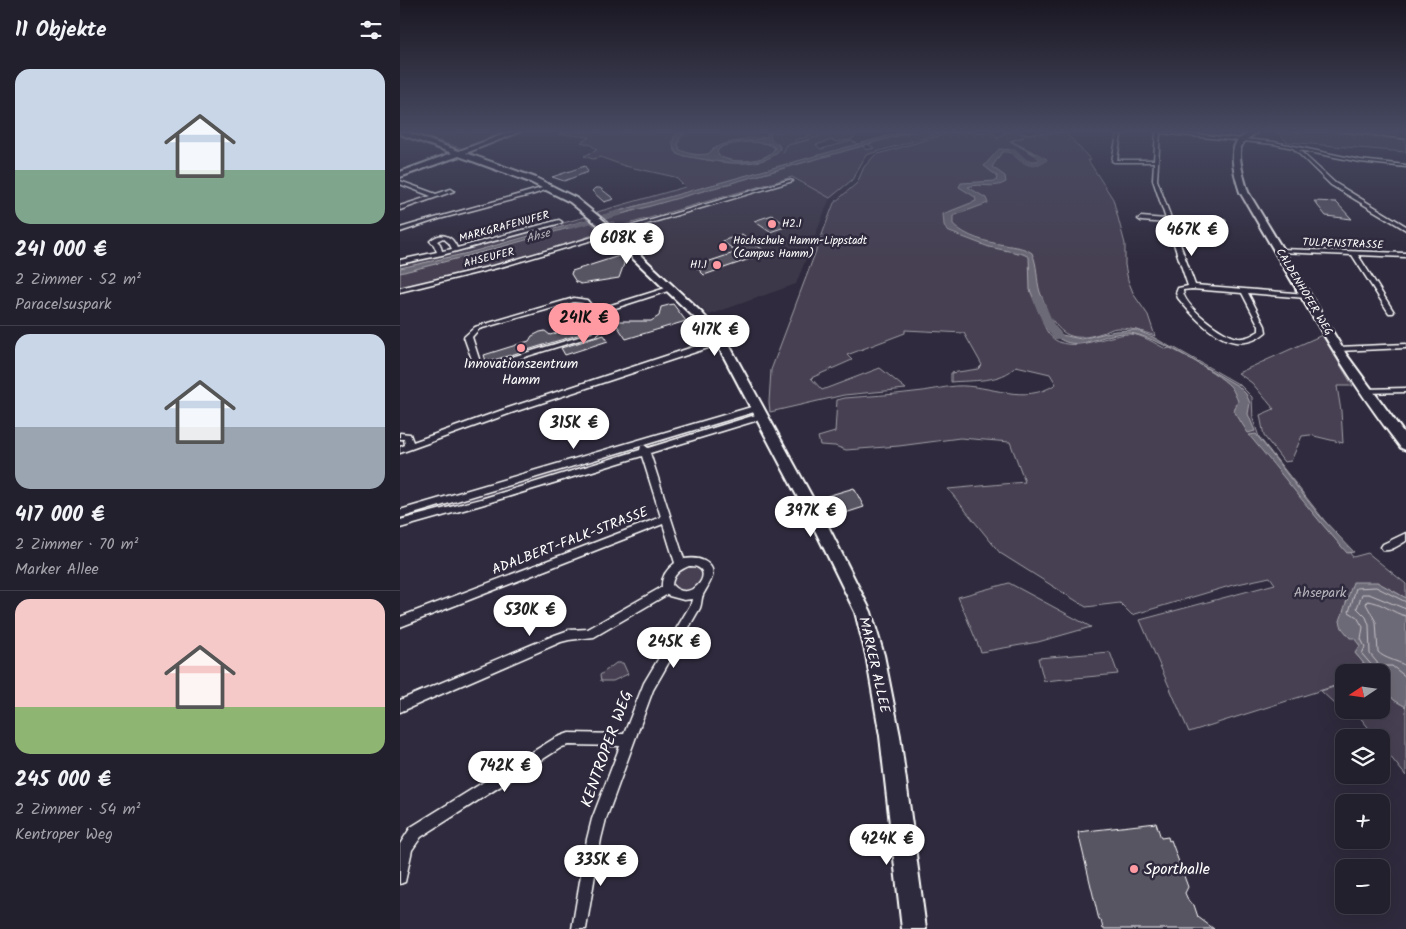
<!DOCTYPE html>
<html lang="de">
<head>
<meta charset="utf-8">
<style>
	:root { --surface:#23202e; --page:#2b2836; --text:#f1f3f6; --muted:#a3a3aa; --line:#403e4a; --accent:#ff9aa2 }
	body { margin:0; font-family:Kalam,sans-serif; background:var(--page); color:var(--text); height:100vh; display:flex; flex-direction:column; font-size:19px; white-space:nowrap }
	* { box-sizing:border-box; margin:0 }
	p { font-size:16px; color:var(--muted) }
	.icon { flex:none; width:28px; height:28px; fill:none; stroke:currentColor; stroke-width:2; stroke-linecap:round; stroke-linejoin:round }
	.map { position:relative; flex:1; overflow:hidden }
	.side { display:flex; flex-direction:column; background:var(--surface); width:400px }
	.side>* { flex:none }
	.needle { width:32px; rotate:257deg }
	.tools { position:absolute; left:935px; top:664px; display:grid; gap:10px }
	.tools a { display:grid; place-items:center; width:55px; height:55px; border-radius:10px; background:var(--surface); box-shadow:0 5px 20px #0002,0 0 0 1px var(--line); font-size:25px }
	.price { position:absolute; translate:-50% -42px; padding:0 11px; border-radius:18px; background:#fff; color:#222; font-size:16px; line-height:32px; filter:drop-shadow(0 1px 2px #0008) }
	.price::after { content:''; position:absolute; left:50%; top:30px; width:15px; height:11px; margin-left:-8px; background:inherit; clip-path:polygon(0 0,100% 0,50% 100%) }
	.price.on { background:var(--accent); color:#111 }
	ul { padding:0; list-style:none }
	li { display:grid; align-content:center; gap:10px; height:265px; padding:0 15px }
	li+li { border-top:1px solid var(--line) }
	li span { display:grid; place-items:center; height:155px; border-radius:15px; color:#555 }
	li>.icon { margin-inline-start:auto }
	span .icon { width:90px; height:90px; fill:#fffc; stroke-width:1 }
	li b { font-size:21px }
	h2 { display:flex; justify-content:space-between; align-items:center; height:60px; padding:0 15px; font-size:21px }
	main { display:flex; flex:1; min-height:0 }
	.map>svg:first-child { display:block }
</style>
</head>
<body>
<main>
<section class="side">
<h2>11 Objekte<svg class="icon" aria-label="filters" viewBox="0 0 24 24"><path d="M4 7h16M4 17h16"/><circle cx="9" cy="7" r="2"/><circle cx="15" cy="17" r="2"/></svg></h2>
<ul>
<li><span style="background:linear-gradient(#c9d6e8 65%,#7fa58c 0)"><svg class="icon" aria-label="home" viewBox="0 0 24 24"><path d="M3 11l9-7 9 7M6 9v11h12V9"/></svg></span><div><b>241 000 €</b><p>2 Zimmer · 52 m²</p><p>Paracelsuspark</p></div></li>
<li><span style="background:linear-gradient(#c9d6e8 60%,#9aa5b1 0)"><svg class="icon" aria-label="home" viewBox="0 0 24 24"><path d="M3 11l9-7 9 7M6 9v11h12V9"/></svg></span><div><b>417 000 €</b><p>2 Zimmer · 70 m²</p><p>Marker Allee</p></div></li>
<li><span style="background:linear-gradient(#f6c9c9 70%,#8fb573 0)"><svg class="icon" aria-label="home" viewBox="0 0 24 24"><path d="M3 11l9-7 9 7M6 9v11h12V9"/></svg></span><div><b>245 000 €</b><p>2 Zimmer · 54 m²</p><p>Kentroper Weg</p></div></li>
</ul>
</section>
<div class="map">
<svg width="1006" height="929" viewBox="0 0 1006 929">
	<rect width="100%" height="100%" fill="#2f2a3d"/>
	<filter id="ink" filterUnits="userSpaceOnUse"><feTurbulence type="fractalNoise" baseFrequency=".02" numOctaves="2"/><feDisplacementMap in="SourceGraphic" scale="10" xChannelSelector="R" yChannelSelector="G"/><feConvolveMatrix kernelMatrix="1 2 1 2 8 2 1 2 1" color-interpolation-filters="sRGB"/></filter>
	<g filter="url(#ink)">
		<g fill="#3c3749">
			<polygon points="935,132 1006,132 1006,140 988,138"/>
			<polygon points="398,180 430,198 396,284 309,315 220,233"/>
		</g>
		<g fill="#464152" stroke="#a2a0a8">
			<polygon points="12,132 102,132 90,136 94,138 63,149"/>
			<path d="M164,132H281L274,136L279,155C312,160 351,173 380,149L379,145L370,139L371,132H427L395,140V143L435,132H459L451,140L437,142L432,140L416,145L421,149L451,141L459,144L201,216L197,212L285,187L275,177L225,166L200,157L193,159L184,156L197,150L191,145L181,142L190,137L160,134Z"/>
			<polygon points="287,132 366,132 368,134 367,137 345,139 314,148 308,154 303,155 285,153 280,150 278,144 280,137"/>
			<polygon points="511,132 544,132 466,155 452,180 430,198 392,177 218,227 213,222 209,223 204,219 463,146 466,150 474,148 467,144"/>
			<path d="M552,132H592L598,137L597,139L605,132H621L622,134L665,132L691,160H688L713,199L725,244V265L728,280L734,295L748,315L755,336C742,331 731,328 717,328C712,328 707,332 702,333C680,340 666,340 653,321L643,322C656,364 703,334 730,334C741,334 756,344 766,349L773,347L840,385L852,397L853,419L859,437L953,557L968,553L1006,584V598L977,582L940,621L961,646L955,653L971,672H944V683L789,732L740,620L875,584L870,577L833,585L732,615L720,603L686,607L600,553L548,489L625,482L610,442L560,438L499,446L446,450L435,446L420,445L418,437L435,432L437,400L445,398C468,396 491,395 514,392C528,391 542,387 556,386C590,384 624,406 656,384L650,374L616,366C602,383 571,380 551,382V373L578,369L582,365L564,333L505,330V333L447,355L452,360L411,378L422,390L480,368L506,389L444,395L370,412L369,402L371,370L434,203L457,183L464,167L475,155Z"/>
			<polygon points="877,132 935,132 1006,140 1006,152 887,142"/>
			<path d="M347,142L366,143L375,148C368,163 331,164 319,156L317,151L323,146Z"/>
			<polygon points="185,217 201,232 142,253 0,290 0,263 108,238"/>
			<polygon points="922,335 953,386 937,386 941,411 943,443 910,435 902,436 891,461 884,462 864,436 860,415 874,409 852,383 838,373"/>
			<polygon points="350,413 352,416 253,448 248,447 250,443"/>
			<polygon points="237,446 240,447 239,451 20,518 1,520 2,517"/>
			<polygon points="289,565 297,566 303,570 303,582 291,591 281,592 272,585 274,574"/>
			<polygon points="609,583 691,627 638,642 581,652 558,597"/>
			<polygon points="710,652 718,674 644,681 638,658"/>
			<polygon points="216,663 223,663 228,674 213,681 201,681 200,675"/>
			<polygon points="944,684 944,703 936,705 921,691"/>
			<polygon points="981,685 994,700 1006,707 1006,776 981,745 981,738 976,737 954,710 981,710"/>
		</g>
		<g fill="#6d6a77" stroke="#a7a6ad" fill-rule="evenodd">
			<path d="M281,132H287L280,137L278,144L280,150L294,155L308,154C329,135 345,145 367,137L368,134L366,132H371L370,139L379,145L380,149C362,174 305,159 279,155C272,149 272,144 274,136ZM351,142L371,144L375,148C367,164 332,164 319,156L317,151C324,142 340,142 351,142Z"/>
			<polygon points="501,132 511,132 204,219 201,216"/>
			<path d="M624,137L611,141L647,159L645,162C616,170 620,150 602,152L592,167L605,176L606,182C594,190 580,182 568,187L586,198L588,203L553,216V224C566,237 586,242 605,245C614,247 624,247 632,253C638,266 636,279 640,292C643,300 646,305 647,314L640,315L630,290L629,257L623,254L589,247L547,231L544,225L543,214L576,201L575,197L559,187L561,183L596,181L597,176L584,166L599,149L615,150L626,161H636L642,159L610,141Z"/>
			<polygon points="187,220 190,222 83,252 0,273 0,268 68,253"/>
			<path d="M644,322H651L662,335L681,339L715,331L736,330L753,337L838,386L846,394L850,403L848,414L855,431L848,433L834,411L838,401C836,397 834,391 831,387C817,371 751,335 730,333C697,331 670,364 644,322Z"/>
			<path d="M856,434L918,514L954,552L947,553C913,515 882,474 849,435Z"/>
			<polygon points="953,582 977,582 1006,598 1006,707 994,700 981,685 981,672 971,672 955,653 960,646 954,638 950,638 942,628 940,621"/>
		</g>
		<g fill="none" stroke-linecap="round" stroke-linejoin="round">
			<g stroke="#c5c3c9" stroke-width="1">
				<polyline points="1006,609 969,594 962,594 957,608 966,617 969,625 970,654 980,666 992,666 1006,677"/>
				<path d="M1006,616C992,613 982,602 967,601L966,604L976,622L978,652C985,659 996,660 1006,666"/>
				<polyline points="974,672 974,668 962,654 965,647 961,639 963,627 957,617 949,612 956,588 976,587 1006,602"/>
			</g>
			<polyline stroke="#a7a6ad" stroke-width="1" points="383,153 387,145 409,140 407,135 414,132"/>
			<g fill="#6d6a77" fill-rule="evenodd">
				<path d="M610,149H616C623,156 629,165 639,160L634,155L638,153L648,160C633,173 622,164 610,153Z"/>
				<polygon points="219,210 222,211 222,215 170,229 166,226"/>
				<polygon points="637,294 642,297 654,325 664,337 662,339 654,339 644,326 632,297"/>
			</g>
		</g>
		<g fill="#595564" stroke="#fff">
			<polygon points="185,166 188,172 164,181 152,177"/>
			<polygon points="195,188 200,188 214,199 204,202 192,191"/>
			<polygon points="914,201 936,202 952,219 926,216"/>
			<polygon points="372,215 388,226 370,232 354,221"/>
			<polygon points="342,234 367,253 304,275 295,266 337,252 322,241"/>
			<polygon points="222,255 224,264 219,278 181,284 176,282 171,274 172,271"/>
			<polygon points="273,304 286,321 226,339 214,321 251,321 259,316 261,307"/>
			<polygon points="345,322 350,328 329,334 325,328"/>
			<polygon points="191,323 194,329 191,331 157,341 91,361 86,361 84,355 129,341 132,336 140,332 145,331 150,335"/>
			<polygon points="204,335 208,341 165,355 161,348"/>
			<polygon points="454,488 464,507 436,516 427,496"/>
			<polygon points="756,823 761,838 768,837 769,841 771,840 788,887 785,893 789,902 794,905 798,917 814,929 703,929 701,920 699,920 678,832"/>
		</g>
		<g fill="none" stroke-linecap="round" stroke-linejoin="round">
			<g stroke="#fff" stroke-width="3">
				<g id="street">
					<path d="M756,132H772L874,142L960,160L1006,165V167L960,162L899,150L935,183L1006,226V230L931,185L893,148L874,144L760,133L757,180L771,218L822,219L825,221L822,223L772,222L795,285L906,294L909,296L906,298L848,293L865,326L866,332C834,361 798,323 778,298L776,293L778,288L788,286L767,223L741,221L738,219L741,217L766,219L753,180L754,162H714L712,161L717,135L719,134L721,135L717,160H754ZM792,289L842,293L859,326V331C852,335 846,339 837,338C823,336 782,305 783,290Z"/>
					<polygon points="389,180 393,181 101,267 0,292 0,288 97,265"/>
					<polygon points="0,181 36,194 51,189 54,191 0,210 0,206 31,196 0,184"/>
					<polygon points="149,186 154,187 134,194 39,219 0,232 0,228 17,223"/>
					<path d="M159,220L162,222L161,223L42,255L0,264V260L37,252L34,245L30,241C41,231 52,235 57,248ZM43,238L49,243L52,249L42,251L40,244L37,241Z"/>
					<polygon points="880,249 1006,253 1006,257 958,255 994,312 993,313 989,313 952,255 878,252 877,251"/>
					<path d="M269,287L271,288V290L197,314L204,328L196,335L92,367H80L74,365L64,337L75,327L174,298L187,300L195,310ZM174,302L183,303L197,328L192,333L92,363L80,362L72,337L79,329Z"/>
					<polygon points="302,344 308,344 309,346 308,348 114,412 0,453 0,447 5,445 4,439 0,439 0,433 10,434 13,442 108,408"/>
					<polygon points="1006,344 1006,348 938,351 934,349 938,347"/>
					<polygon points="1006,388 1006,392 964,393 960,391 964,389"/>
					<polygon points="358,405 361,406 362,408 361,410 0,518 0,510"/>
					<path d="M362,413L366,416L365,418L250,453L284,559C290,558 299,558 304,561C320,570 310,582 304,593C301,597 302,603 300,608L253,690L206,819L201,839L186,929H172L187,839L192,819L220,746L169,745L162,747L21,837L12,850L5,882L0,884V844L11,827L155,738L169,733L224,734L244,683L291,604L292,599L284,600L269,596L268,594L194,637L169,640L161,642L0,712V700L155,635L169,630L188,629L262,587C261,577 267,569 275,563L263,524L0,627V617L261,517L242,456L81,505L0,528V520L81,499L240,450L241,446L244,445L248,448ZM289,566C292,566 295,566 297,567C314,574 289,604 272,585C273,574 280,570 289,566Z"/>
					<path d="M1006,533V541C999,545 990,552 983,550L981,547L983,544Z"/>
				</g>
			</g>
			<g stroke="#fff" stroke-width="4">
				<g id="secondary">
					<polygon points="0,132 6,132 59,151 110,132 119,132 66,153 136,178 176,198 203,220 302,313 327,341 429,528 471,612 484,655 500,736 526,929 502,929 480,736 466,655 455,612 416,532 316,342 294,317 197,224 170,202 130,182 59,156 0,177 0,172 52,153 0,134"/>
					<path d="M850,132H857C853,136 845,139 842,145C836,154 845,182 848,192L946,354L1006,436V450L1001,448C939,368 891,279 840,192C836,180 829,157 835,145C837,139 845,135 850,132Z"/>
				</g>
			</g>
			<use href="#street" fill="#2f2a3d" fill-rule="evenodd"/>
			<use href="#secondary" fill="#2f2a3d" fill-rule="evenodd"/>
			<polyline stroke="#fff" stroke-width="1" points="943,132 1006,139"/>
		</g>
	</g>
	<linearGradient id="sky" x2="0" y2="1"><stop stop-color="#1a1722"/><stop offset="0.5" stop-color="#474a62"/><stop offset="1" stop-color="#474a62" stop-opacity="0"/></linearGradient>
	<rect width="1006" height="262" fill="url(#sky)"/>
	<g fill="#ff9aa2" stroke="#2f2a3d" stroke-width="2">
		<circle cx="372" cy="224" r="5"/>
		<circle cx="323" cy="247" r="5"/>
		<circle cx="317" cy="265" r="5"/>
		<circle cx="121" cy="348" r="5"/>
		<circle cx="734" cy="869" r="5"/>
	</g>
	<g text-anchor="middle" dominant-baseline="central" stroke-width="5" stroke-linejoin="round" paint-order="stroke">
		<g font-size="11" fill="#fff" stroke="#2f2a3d" text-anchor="start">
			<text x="382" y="224">H2.1</text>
			<text x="333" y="241">Hochschule Hamm-Lippstadt<tspan x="333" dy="13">(Campus Hamm)</tspan></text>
			<text x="307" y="265" text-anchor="end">H1.1</text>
		</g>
		<g font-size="11" fill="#fff" stroke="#2f2a3d">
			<text transform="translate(104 227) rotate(-15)">MARKGRAFENUFER</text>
			<text transform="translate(943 244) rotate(2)">TULPENSTRASSE</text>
			<text transform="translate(89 258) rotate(-14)">AHSEUFER</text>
			<text transform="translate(904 292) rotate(59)">CALDENHOFER WEG</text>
		</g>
		<g font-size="12" font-style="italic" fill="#b6b4bb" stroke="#2f2a3d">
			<text transform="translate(138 236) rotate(-16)">Ahse</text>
		</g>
		<g font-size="14" fill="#fff" stroke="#2f2a3d">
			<text x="121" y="364">Innovationszentrum<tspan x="121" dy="16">Hamm</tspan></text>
		</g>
		<g font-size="14" fill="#fff" stroke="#2f2a3d">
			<text transform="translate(170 541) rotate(-21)">ADALBERT-FALK-STRASSE</text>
			<text transform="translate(474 665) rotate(77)">MARKER ALLEE</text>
		</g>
		<g font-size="14" fill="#b5b3ba" stroke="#2f2a3d">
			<text x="920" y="593">Ahsepark</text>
		</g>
		<g font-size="16" fill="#fff" stroke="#2f2a3d">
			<text transform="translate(207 749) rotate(-70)">KENTROPER WEG</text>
		</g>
		<g font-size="16" fill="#fff" stroke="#2f2a3d" text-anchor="start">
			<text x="744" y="869">Sporthalle</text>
		</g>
	</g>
</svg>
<div class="tools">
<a><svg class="needle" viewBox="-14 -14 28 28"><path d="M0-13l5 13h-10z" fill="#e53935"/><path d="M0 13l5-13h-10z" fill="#a3a3aa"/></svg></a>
<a><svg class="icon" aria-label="layers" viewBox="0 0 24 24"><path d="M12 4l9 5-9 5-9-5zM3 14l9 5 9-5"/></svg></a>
<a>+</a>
<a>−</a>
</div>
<b class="price" style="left:792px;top:257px">467K €</b>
<b class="price" style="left:227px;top:265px">608K €</b>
<b class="price on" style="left:184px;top:345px">241K €</b>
<b class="price" style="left:315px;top:357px">417K €</b>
<b class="price" style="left:174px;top:450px">315K €</b>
<b class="price" style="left:411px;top:538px">397K €</b>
<b class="price" style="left:130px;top:637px">530K €</b>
<b class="price" style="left:274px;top:669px">245K €</b>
<b class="price" style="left:105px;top:793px">742K €</b>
<b class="price" style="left:487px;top:866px">424K €</b>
<b class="price" style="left:201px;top:887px">335K €</b>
</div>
</main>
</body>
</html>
